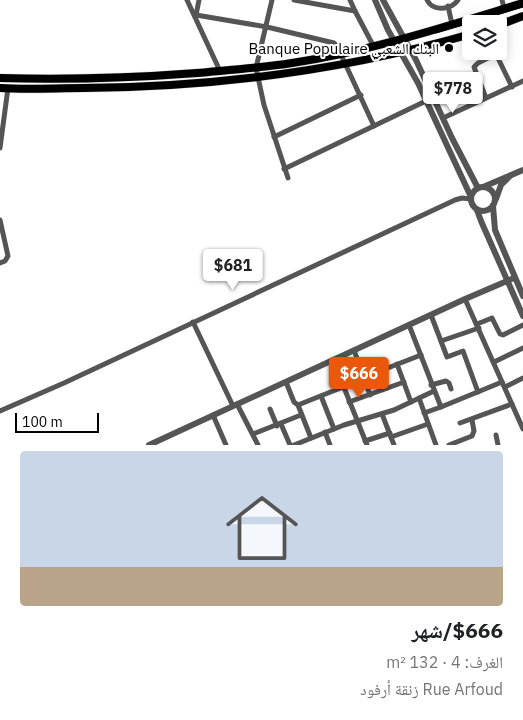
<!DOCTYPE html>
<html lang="ar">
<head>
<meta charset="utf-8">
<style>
	:root { --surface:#fff; --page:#f2f2f2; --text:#202124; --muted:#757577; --line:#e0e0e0; --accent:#ea580c }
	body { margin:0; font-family:"IBM Plex Sans","Noto Naskh Arabic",sans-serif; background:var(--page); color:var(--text); direction:rtl; height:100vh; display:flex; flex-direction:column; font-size:19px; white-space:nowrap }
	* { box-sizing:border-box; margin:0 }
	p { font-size:16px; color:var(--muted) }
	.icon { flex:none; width:28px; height:28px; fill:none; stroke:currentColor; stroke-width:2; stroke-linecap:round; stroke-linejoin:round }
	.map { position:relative; height:445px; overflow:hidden; direction:ltr }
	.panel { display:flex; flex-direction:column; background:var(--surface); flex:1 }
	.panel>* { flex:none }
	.tools { position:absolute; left:462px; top:15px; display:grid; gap:10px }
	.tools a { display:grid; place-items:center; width:45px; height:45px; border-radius:5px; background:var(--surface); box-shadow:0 2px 12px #0003; font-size:25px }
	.scale { position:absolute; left:15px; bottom:12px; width:84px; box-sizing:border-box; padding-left:5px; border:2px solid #000; border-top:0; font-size:14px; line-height:18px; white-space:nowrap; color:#000; -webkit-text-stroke:4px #fff; paint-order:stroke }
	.price { position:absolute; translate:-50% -42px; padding:0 11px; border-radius:5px; background:#fff; color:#222; font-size:16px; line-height:32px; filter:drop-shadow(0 1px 2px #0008) }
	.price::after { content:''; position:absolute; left:50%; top:30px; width:15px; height:11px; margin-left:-8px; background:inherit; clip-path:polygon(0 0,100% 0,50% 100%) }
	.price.on { background:var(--accent); color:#fff }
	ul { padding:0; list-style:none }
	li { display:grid; align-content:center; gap:10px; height:265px; padding:0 20px }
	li+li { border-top:1px solid var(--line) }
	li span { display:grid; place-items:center; height:155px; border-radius:5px; color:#555 }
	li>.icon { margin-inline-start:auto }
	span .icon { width:90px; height:90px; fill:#fffc; stroke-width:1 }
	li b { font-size:21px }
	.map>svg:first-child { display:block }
</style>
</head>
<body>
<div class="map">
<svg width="523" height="445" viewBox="0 0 523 445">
	<rect width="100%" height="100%" fill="#fff"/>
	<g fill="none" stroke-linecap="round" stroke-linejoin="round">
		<g stroke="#dbdbdb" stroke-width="9">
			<g id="primary">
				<polyline points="499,25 523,16"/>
				<path d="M0,78C67,80 131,78 197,73C229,70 260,68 292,63C371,51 447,26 523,3"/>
				<path d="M0,88C27,90 56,88 83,88C214,87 346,70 471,34"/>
			</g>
		</g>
		<g stroke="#555" stroke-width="5">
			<polyline points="187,0 220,71"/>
			<polyline points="272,0 256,68 264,105 288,178"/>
			<polyline points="294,0 355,11"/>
			<polyline points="350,0 355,11 374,47"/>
			<path d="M427,0C433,12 451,10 458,0"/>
			<polyline points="502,0 504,8"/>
			<polyline points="448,6 452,24"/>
			<polyline points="196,15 199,0"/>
			<polyline points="195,16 196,15 267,27 334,43 337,46 374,126"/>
			<polyline points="495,52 512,87"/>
			<polyline points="486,98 474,67 478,63 496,54"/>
			<polyline points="443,118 523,81"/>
			<polyline points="274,137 361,95"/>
			<polyline points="0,148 8,88"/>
			<polyline points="284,169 428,100"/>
			<polyline points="0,220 8,256 5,261 0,263"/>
			<polyline points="465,299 523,429"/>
			<polyline points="431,315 447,357 463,351 478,392"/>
			<polyline points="193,322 233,406"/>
			<polyline points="477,324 492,318 500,334 503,335 523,325"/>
			<polyline points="409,325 441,407 502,382"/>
			<polyline points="441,341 479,328"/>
			<polyline points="354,350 370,395"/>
			<polyline points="333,360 367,445"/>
			<polyline points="494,362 523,348"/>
			<polyline points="397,364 411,402"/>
			<polyline points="286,382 294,402 298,405 311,438"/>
			<polyline points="431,385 446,381 449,383 451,389"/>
			<polyline points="505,387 523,378"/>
			<polyline points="387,388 380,371 421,355"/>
			<polyline points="321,396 334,429"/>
			<polyline points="419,398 436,445"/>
			<polyline points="349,402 404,382"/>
			<polyline points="237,404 258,445"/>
			<polyline points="298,405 343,387"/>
			<polyline points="270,409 277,426"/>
			<polyline points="0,411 64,383 455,200 462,198 470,199"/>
			<polyline points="424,413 441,407"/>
			<polyline points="382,414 394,445"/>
			<polyline points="213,415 226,445"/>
			<polyline points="460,423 512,404"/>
			<polyline points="281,424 290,445"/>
			<polyline points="325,432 330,445"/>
			<polyline points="253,434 301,415"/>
			<polyline points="496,435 498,445"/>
			<polyline points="391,437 428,424"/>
			<polyline points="365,441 390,433"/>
			<polyline points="294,445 344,425 394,410 434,391"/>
			<polyline points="449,445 472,436 474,431 472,420"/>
		</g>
		<g stroke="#555" stroke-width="6">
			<polyline points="375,0 388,30 418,83 471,197"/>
			<polyline points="383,0 416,60 452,138 478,188"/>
			<circle cx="483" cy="199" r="12"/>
			<polyline points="483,187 523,170"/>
			<polyline points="496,199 501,185 510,176"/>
			<polyline points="493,206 495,230 523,296"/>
			<polyline points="477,210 481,221 523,316"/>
			<polyline points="149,445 465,299 514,278"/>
		</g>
		<use href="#primary" stroke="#000" stroke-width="8"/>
		<polyline stroke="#000" stroke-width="1" points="436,33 523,7"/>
	</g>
	<circle fill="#000" stroke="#fff" stroke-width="2" cx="449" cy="48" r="5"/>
	<g text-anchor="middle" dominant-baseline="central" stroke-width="4" stroke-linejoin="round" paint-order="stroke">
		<g font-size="15" fill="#000" stroke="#fff" text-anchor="end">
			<text x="439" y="48">Banque Populaire البنك الشعبي</text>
		</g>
	</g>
</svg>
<div class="tools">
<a><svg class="icon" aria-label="layers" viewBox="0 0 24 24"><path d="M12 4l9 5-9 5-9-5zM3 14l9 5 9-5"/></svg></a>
</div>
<div class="scale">100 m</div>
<b class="price" style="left:453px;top:114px">$778</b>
<b class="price" style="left:233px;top:291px">$681</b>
<b class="price on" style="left:359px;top:399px">$666</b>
</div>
<section class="panel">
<ul>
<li><span style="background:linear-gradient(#c9d6e8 75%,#b9a48a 0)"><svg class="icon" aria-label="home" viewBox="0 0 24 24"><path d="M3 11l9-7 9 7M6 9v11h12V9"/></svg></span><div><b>$666/شهر</b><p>الغرف: 4 · 132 m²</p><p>Rue Arfoud زنقة أرفود</p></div></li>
</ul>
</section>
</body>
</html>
